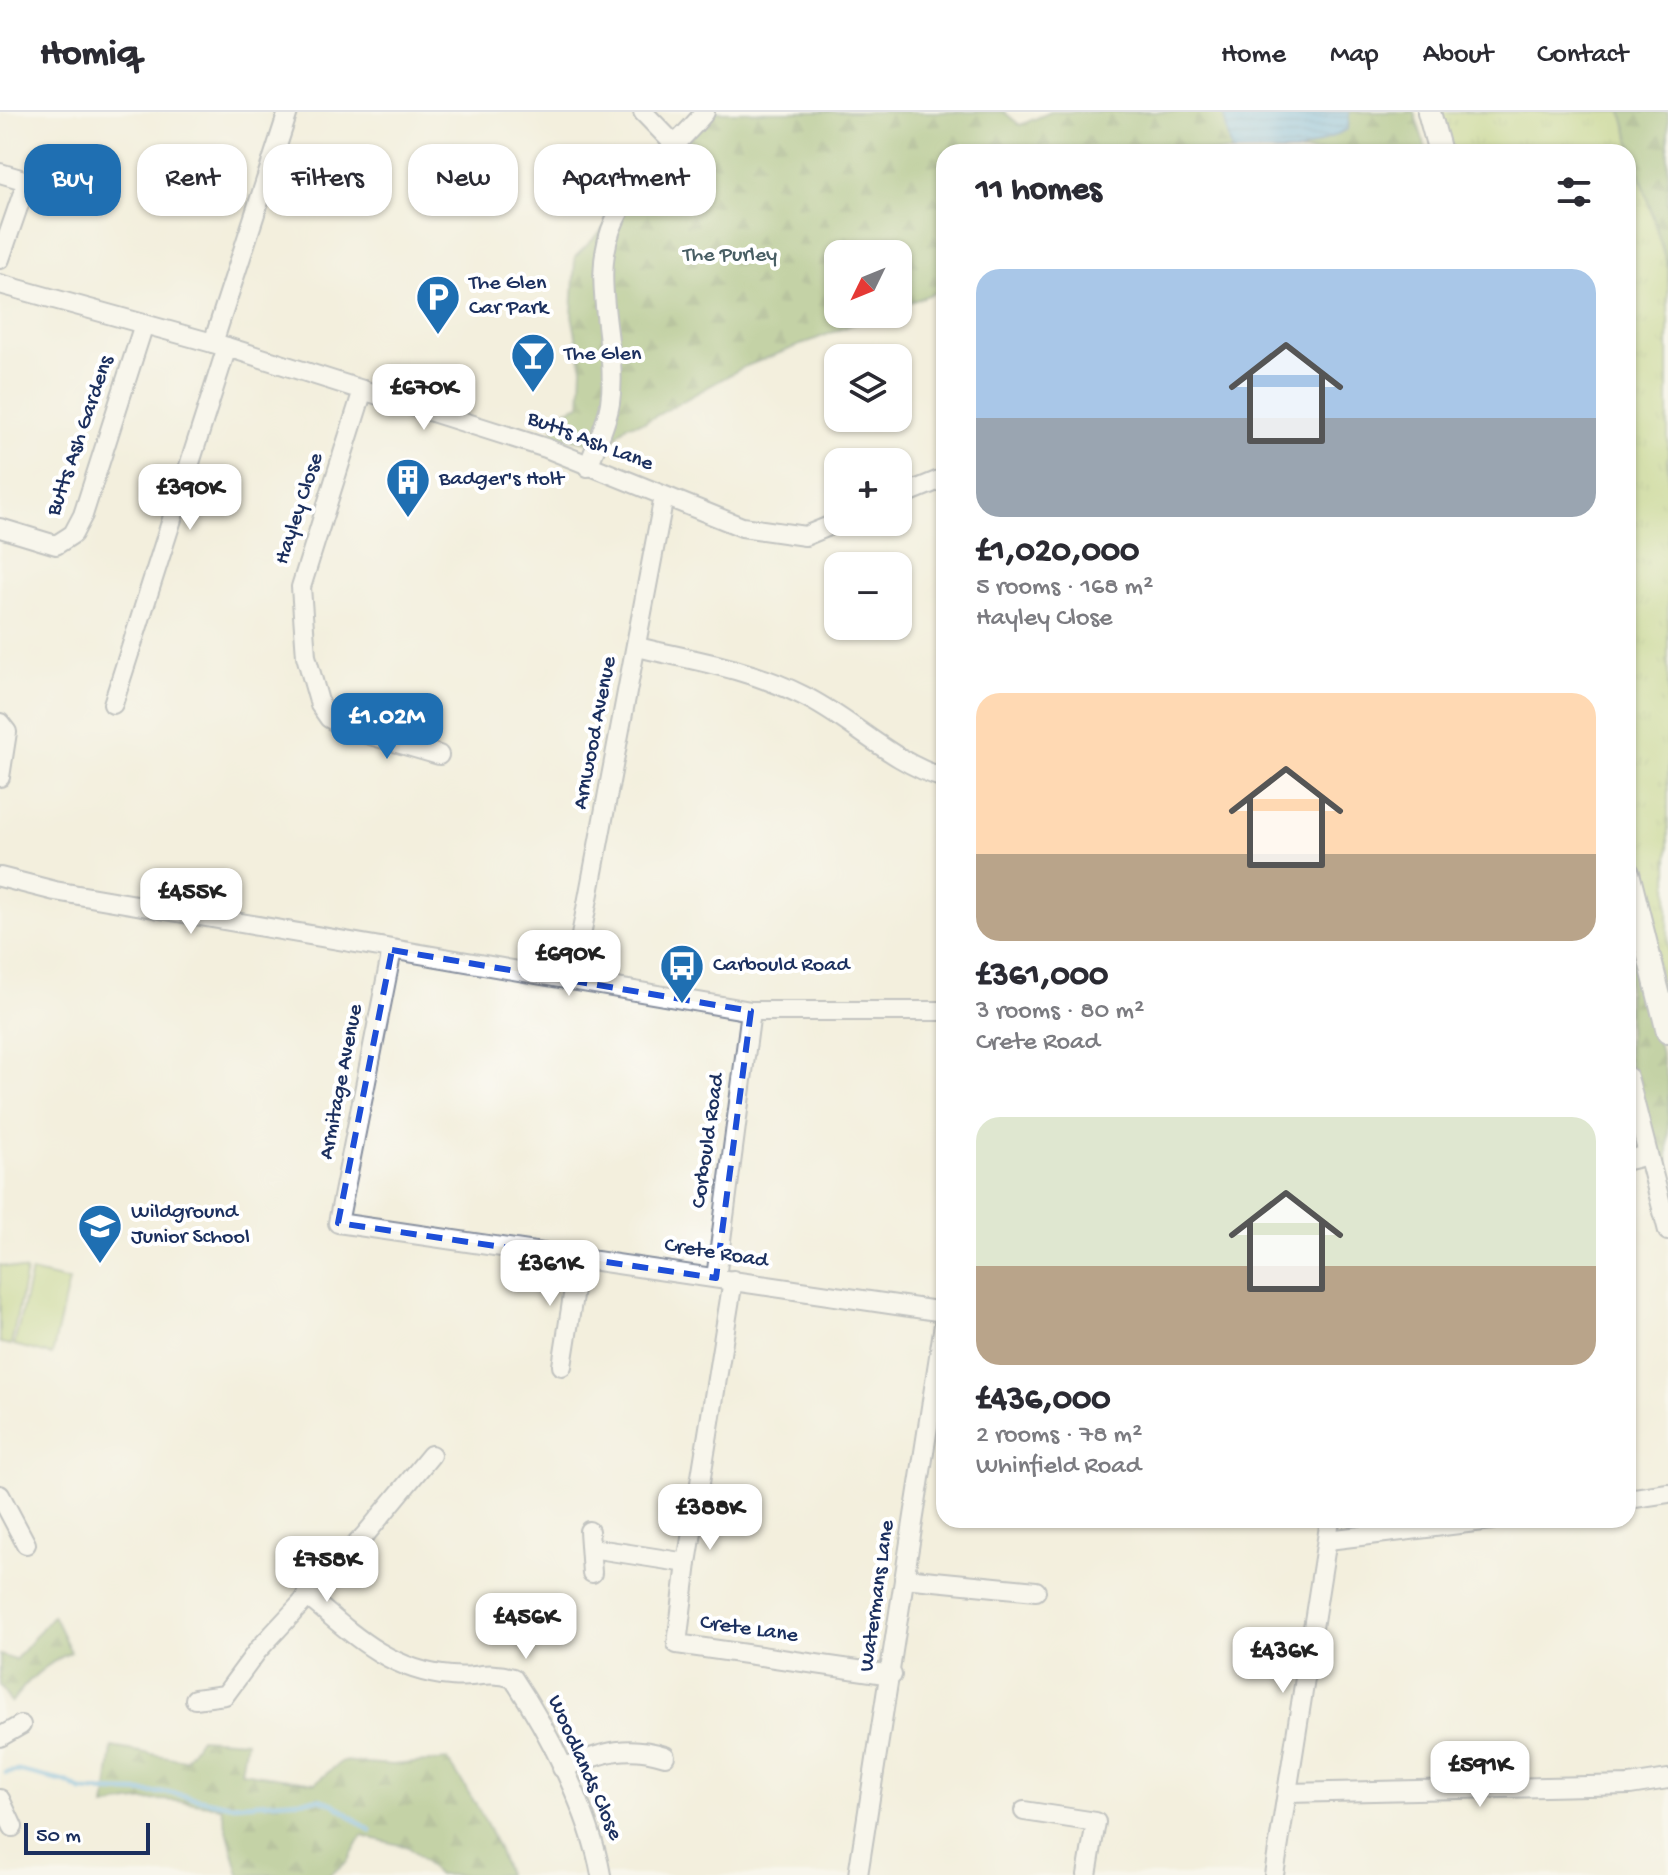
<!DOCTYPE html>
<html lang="en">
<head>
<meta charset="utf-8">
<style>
	:root { --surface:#fff; --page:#f2f2f3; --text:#2b2b33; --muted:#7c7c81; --line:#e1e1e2; --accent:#1f6fb2 }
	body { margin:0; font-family:"Gochi Hand",sans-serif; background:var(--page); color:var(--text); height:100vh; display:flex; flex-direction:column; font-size:30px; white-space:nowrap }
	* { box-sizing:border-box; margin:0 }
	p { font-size:26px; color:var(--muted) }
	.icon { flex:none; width:44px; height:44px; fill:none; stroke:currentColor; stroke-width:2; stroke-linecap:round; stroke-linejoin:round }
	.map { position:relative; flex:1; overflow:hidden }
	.sheet { position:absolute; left:936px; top:32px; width:700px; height:1384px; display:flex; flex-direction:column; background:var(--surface); border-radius:24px; box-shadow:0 2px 6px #0004 }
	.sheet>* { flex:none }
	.top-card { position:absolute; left:24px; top:32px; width:760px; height:72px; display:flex; gap:16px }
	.needle { width:52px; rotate:227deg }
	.controls { position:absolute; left:824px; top:128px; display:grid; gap:16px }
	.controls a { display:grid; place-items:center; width:88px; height:88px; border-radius:16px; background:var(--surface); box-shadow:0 2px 6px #0004; font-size:40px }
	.scale { position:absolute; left:24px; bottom:20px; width:126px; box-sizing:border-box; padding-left:8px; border:4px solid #1b2f5e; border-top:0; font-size:22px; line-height:28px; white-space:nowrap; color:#1b2f5e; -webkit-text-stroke:6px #fff; paint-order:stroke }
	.price { position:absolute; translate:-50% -68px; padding:0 18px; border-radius:16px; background:#fff; color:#222; font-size:26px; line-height:52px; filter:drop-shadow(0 2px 4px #0008) }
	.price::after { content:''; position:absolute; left:50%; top:48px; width:24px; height:18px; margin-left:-12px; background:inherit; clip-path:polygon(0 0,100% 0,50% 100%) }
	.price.active { background:var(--accent); color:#fff }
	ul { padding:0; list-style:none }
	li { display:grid; align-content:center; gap:16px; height:424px; padding:0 40px }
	li span { display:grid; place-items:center; height:248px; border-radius:24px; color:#555 }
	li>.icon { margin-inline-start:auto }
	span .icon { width:144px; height:144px; fill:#fffc; stroke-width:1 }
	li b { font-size:34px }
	h2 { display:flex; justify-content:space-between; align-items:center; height:96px; padding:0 40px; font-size:34px }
	.chip { padding:0 28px; border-radius:24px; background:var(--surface); box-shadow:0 2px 6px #0004; font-size:28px; line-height:72px }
	.chip.active { background:var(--accent); color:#fff }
	header { display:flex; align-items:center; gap:48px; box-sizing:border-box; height:112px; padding:0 40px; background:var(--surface); border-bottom:2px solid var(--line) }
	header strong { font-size:38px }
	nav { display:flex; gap:44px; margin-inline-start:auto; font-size:28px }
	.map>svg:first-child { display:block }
</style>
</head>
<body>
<header>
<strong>Homiq</strong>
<nav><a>Home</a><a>Map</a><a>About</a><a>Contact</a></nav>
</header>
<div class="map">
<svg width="1668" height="1763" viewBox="0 0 1668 1763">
	<defs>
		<pattern id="grass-tufts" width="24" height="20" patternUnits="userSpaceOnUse" patternTransform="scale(2)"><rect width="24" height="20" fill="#b2cd73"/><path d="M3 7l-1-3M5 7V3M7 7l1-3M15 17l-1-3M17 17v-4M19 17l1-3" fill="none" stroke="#98b066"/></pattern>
		<pattern id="forest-firs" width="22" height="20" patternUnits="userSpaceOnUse" patternTransform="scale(2)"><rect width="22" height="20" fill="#8db065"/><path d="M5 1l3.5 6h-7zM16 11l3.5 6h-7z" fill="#729056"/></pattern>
		<pattern id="water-rules" width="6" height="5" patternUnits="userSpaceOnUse" patternTransform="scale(2)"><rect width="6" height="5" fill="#68b0df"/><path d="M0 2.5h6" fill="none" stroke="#5590b8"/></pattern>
	</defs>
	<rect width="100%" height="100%" fill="#fff"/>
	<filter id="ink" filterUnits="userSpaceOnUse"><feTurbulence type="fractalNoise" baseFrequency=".0125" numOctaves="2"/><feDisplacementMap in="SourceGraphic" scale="16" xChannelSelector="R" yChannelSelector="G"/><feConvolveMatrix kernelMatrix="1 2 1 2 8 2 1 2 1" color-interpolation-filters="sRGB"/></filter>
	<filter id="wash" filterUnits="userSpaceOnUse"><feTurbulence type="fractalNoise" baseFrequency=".006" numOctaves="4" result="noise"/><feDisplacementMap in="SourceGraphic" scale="32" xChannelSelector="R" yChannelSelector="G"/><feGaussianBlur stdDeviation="1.8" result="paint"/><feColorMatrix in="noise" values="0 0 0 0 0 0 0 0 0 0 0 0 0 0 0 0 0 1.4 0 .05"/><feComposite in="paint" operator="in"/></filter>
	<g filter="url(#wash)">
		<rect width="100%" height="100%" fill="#f3efdd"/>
		<polygon fill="url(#grass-tufts)" stroke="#667e68" stroke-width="2" points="1436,0 1622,0 1668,156 1668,896 1628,740 1628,40 1447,40"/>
		<g fill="url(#forest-firs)" stroke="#547062" stroke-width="2">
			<polygon points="712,0 1004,0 1020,13 1051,0 1414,0 1427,40 944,40 944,177 898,195 898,142 838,142 838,202 880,202 744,255 645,310 627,313 608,334 555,324 551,304 580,293 582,256 572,203 575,145 645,76"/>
			<polygon points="1622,0 1668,0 1668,156"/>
			<polygon points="1628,807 1668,970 1668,1089 1628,945"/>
			<path d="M53,1503L71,1540C45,1553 28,1567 11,1591L0,1573V1543L15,1548Z"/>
			<path d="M200,1626L246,1629L241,1660L315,1671L342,1649L392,1653L448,1648C472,1685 495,1721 507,1763H438L408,1735L362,1724L347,1750L329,1763H239L221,1695C180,1688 145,1684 105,1695L112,1635L185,1648Z"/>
		</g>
		<g fill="#b2cd73" stroke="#667e68" stroke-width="2">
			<polygon points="0,1153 26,1159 11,1233 0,1231"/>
			<polygon points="31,1160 69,1169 52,1243 14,1233"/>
		</g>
		<polygon fill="url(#water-rules)" stroke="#42709e" stroke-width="2" points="1223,0 1349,0 1348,17 1299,40 1232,40"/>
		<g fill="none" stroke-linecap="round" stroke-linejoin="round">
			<polyline stroke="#68b0df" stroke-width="5" points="6,1661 18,1659 66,1670 82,1679 171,1681 230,1693 319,1687 334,1692 371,1719"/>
		</g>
	</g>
	<g filter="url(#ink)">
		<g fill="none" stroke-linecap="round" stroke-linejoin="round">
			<g stroke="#878f9e" stroke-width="22">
				<g id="minor">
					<polyline points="643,0 674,32"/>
					<polyline points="0,61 27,69 0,147"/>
					<polyline points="0,172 227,235 546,336 742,415 805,424 839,410"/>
					<polyline points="213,231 288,0"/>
					<polyline points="363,278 301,475 306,544 320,593 329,606 346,616 439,643"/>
					<path d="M588,355C595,335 607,312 610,291C619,230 587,167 615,108C635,65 676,36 705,0"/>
					<polyline points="898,385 944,366"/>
					<polyline points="0,416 56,433 73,422 83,403 144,212"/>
					<path d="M637,535C693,548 750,557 802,583C852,607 889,649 944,666"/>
					<polyline points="113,592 227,235"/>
					<polyline points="0,611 7,620 0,665"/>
					<polyline points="0,765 55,779 751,899 944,899"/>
					<polyline points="392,838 338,1111 944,1200"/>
					<polyline points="573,866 664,384"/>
					<polyline points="1628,965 1668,1119"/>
					<polyline points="1628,1048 1648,1043"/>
					<polyline points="716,1166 751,899"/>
					<polyline points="733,1168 687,1451 677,1532 892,1563"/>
					<polyline points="562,1254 579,1145"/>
					<polyline points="0,1383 26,1432"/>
					<polyline points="1628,1387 1668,1381"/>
					<polyline points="589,1419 592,1461"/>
					<polyline points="1328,1428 1492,1408"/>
					<polyline points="591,1436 687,1451"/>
					<polyline points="904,1466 1036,1479"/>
					<path d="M306,1483C351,1521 389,1559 451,1564C476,1567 486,1558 513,1566C548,1618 590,1701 601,1763"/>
					<polyline points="195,1587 225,1583 258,1538 365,1423 431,1343"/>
					<polyline points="0,1625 21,1613"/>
					<path d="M562,1656C601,1642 624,1631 665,1644"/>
					<polyline points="1288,1681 1630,1673 1668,1667"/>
					<polyline points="0,1687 13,1715"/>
					<polyline points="1024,1699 1096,1710 1087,1763"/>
					<polyline points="858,1763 944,1212"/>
					<polyline points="1274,1763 1330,1408"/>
				</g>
			</g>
			<g stroke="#878f9e" stroke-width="26">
				<g id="major">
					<polyline points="1429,0 1440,40"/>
					<polyline points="1628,761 1668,920"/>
				</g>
			</g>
			<use href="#minor" stroke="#fff" stroke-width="18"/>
			<use href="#major" stroke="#fff" stroke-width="22"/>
		</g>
	</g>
	<path d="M0 0H1668V1763H0ZM392,838L751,899L716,1166L338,1111Z" fill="#f3efdd" fill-opacity=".55" fill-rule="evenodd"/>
	<path fill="none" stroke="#1d4ed8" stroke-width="6" stroke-dasharray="16 10" stroke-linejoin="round" d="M392,838L751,899L716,1166L338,1111Z"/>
	<defs>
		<g id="parking-pin" transform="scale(2.3)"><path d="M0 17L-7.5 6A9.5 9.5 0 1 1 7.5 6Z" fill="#1f6fb2" stroke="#fff"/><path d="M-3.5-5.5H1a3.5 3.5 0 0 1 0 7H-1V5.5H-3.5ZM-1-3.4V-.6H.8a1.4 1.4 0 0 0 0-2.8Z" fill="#fff"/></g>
		<g id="bar-pin" transform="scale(2.3)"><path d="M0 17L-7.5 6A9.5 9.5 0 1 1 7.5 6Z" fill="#1f6fb2" stroke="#fff"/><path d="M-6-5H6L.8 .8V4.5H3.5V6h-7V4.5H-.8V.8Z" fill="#fff"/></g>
		<g id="building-pin" transform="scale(2.3)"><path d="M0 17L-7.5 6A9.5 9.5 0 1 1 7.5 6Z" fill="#1f6fb2" stroke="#fff"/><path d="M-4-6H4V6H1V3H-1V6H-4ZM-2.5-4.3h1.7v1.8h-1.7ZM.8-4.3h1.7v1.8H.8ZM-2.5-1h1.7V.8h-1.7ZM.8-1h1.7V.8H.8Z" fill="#fff"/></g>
		<g id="bus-pin" transform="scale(2.3)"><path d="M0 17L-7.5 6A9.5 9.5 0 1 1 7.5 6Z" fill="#1f6fb2" stroke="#fff"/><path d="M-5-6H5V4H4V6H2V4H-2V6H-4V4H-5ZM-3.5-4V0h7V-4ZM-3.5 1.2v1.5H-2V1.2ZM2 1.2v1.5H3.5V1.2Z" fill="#fff"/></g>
		<g id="school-pin" transform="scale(2.3)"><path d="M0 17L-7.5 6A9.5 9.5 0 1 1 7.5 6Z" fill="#1f6fb2" stroke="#fff"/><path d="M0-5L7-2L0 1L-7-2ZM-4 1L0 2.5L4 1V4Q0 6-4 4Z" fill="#fff"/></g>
	</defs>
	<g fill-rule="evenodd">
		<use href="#parking-pin" x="438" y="185"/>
		<use href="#bar-pin" x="533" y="243"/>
		<use href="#building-pin" x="408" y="368"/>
		<use href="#bus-pin" x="682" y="854"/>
		<use href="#school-pin" x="100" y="1114"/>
	</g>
	<g text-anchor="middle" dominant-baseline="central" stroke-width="8" stroke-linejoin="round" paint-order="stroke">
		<g font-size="22" fill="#485e64" stroke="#fff">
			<text x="730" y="144">The Purley</text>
		</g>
		<g font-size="22" fill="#1b2f5e" stroke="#fff" text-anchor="start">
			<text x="469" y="172">The Glen<tspan x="469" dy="25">Car Park</tspan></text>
			<text x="564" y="243">The Glen</text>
			<text x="439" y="368">Badger's Holt</text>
			<text x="713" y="854">Carbould Road</text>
			<text x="131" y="1101">Wildground<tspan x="131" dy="25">Junior School</tspan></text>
		</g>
		<g font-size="22" fill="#1b2f5e" stroke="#fff">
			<text transform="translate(81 324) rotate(-71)">Butts Ash Gardens</text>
			<text transform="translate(590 330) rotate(21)">Butts Ash Lane</text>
			<text transform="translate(300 397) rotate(-72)">Hayley Close</text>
			<text transform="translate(596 621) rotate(-79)">Arnwood Avenue</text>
			<text transform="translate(342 970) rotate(-79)">Armitage Avenue</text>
			<text transform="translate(709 1029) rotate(-82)">Corbould Road</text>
			<text transform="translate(716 1142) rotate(9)">Crete Road</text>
			<text transform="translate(878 1484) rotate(-82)">Watermans Lane</text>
			<text transform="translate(749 1518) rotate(8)">Crete Lane</text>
			<text transform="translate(584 1656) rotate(66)">Woodlands Close</text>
		</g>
	</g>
</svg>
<div class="controls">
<a><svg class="needle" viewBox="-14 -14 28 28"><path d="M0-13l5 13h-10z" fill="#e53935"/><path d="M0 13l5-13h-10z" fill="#7c7c81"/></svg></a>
<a><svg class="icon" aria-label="layers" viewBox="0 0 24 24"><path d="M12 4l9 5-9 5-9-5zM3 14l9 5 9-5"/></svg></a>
<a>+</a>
<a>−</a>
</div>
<div class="scale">50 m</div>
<b class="price" style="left:424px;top:320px">£670K</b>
<b class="price" style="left:190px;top:420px">£390K</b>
<b class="price active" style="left:387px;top:649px">£1.02M</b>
<b class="price" style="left:191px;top:824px">£455K</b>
<b class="price" style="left:569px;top:886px">£690K</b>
<b class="price" style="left:550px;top:1196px">£361K</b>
<b class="price" style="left:710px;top:1440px">£388K</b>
<b class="price" style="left:327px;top:1492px">£758K</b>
<b class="price" style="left:526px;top:1549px">£456K</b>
<b class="price" style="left:1283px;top:1583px">£436K</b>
<b class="price" style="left:1480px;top:1697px">£591K</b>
<div class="top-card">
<a class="chip active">Buy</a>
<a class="chip">Rent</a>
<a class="chip">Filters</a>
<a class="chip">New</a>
<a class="chip">Apartment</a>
</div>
<section class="sheet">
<h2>11 homes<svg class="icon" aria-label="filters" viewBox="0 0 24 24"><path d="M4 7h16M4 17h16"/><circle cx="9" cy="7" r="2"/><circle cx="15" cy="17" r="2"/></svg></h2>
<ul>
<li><span style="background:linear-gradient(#a9c7e8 60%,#9aa5b1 0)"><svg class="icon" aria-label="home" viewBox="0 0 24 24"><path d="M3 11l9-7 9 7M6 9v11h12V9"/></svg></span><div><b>£1,020,000</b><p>5 rooms · 168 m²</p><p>Hayley Close</p></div></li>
<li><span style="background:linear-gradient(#ffd9b3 65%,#b9a48a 0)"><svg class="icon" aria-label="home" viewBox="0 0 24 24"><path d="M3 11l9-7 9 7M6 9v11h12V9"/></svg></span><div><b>£361,000</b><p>3 rooms · 80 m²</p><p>Crete Road</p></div></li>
<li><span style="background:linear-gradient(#dfe7d0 60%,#b9a48a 0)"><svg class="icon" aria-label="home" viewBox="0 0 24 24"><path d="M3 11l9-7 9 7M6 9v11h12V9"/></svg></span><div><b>£436,000</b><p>2 rooms · 78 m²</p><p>Whinfield Road</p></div></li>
</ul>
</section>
</div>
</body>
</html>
